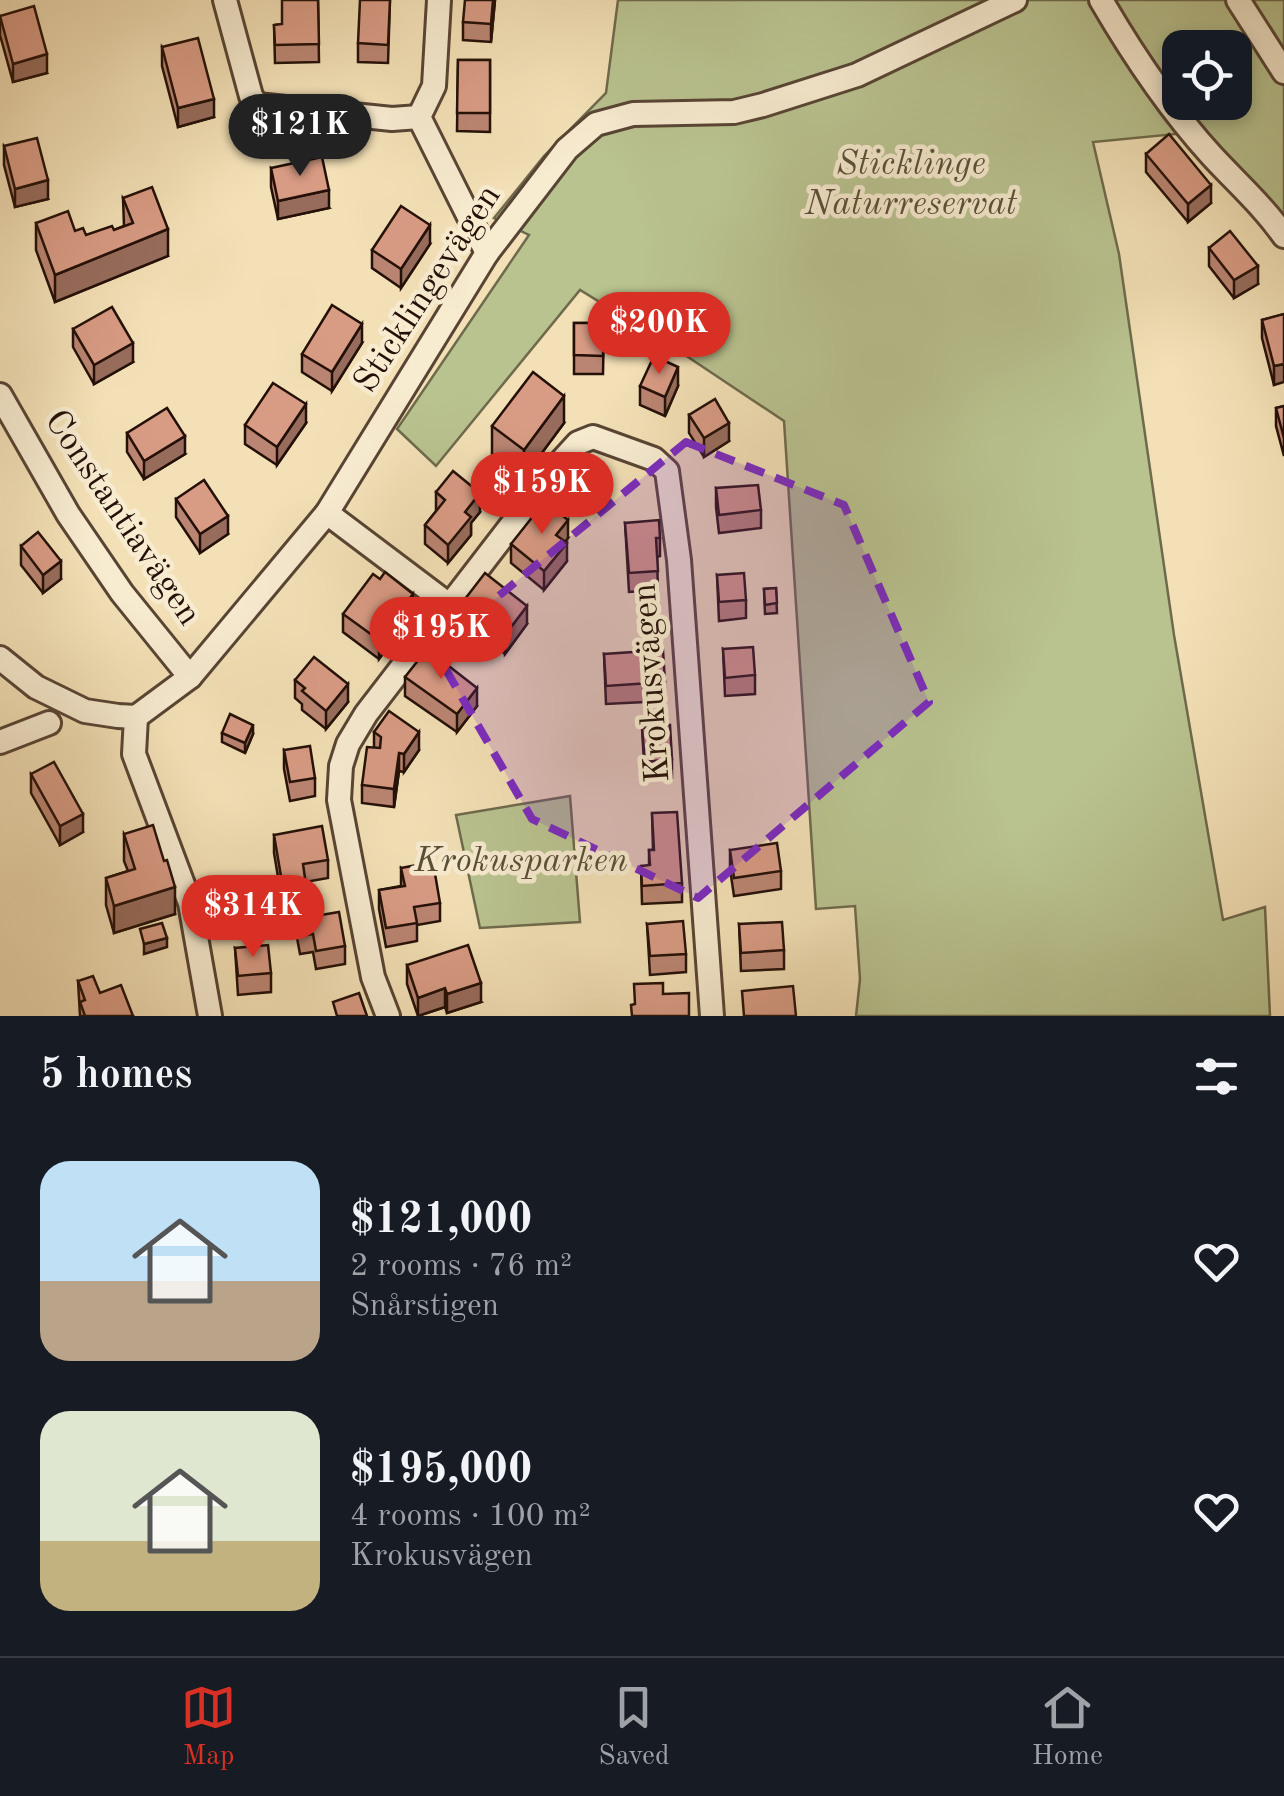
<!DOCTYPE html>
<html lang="en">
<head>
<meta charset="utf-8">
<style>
	:root { --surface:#171b24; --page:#242831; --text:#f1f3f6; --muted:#9ea1a6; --line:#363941; --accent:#d93025 }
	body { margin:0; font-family:"Old Standard TT",serif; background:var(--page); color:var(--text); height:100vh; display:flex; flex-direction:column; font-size:38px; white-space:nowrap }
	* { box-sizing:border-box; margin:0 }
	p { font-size:32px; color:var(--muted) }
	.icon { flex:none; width:55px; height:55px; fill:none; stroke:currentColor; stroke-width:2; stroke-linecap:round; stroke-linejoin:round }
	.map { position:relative; height:1016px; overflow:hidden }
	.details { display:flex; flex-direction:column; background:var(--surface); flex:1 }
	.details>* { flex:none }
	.controls { position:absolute; left:1162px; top:30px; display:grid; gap:20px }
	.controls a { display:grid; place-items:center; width:90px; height:90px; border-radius:20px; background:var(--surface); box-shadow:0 5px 15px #0003; font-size:50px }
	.price { position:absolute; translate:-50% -85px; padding:0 22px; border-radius:35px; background:var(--accent); color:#fff; font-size:32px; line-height:65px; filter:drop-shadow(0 2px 5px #0008) }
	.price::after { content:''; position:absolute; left:50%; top:60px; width:30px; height:22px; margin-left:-15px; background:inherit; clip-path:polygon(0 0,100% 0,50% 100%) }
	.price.on { background:#222; color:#fff }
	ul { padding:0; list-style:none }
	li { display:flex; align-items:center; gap:30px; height:250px; padding:0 40px }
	li span { display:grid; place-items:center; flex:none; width:280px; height:200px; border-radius:30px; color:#555 }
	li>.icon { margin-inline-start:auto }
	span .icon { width:120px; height:120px; fill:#fffc; stroke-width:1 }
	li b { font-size:42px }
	h2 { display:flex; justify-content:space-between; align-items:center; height:120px; padding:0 40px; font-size:42px }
	.menu { display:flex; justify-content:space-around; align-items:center; height:140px; border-top:2px solid var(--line); background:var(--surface); font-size:28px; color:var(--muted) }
	.menu a { display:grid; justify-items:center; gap:5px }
	.menu .on { color:var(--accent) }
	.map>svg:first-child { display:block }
</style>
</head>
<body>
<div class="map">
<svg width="1284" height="1016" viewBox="0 0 1284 1016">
	<rect width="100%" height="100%" fill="#f3e0b6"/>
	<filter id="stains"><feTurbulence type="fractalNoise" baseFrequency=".002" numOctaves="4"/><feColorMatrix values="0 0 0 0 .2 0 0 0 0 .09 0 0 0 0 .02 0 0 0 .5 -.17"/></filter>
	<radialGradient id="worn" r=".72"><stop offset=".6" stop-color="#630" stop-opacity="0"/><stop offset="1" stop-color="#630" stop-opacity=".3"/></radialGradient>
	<g fill="#b9c390" stroke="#6e6a4c" stroke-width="2.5" fill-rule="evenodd">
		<path d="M618,0H1284V220L1206,131L1093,142L1119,254L1174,635L1223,920L1265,907L1270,1016H856L860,979L855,906L816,909L784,421L676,349L580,290L436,466L397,429L529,235L494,218L544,156L606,93ZM1180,48H1235V102H1180Z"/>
		<polygon points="570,796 580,922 480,928 456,815"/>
	</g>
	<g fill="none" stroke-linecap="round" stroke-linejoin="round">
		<g stroke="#584434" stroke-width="28">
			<g id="minor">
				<polyline points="225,0 251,96 257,105 392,119 419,117"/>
				<polyline points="439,0 434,86 419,117 487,253"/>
				<path d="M1101,0C1133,55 1169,109 1212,156C1237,183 1263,206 1284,236"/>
				<polyline points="1238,0 1284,72"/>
				<polyline points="0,395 68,514 122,593 190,677"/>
				<polyline points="327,513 449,605"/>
				<polyline points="0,658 36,687 85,711 118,716 136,717 190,677 327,513 487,253 567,149 596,124 633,114 734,112 763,105 857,75 1015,0"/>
				<polyline points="136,717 134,754 190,903 210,1016"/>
				<polyline points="0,742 49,723"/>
				<polyline points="388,1016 373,977 339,800 341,766 348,744 366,714 557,466 578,443 593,437 654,459 667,471 679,560 712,1016"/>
			</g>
		</g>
		<use href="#minor" stroke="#f7ebd0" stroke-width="22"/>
	</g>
	<g fill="#ba8572" stroke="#241008" stroke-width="2.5">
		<polygon points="318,0 319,62 275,63 274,25 282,24"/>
		<polygon points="390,0 388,63 358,62 358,43"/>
		<polygon points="495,0 491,42 463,40 463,22"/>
		<polygon points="0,16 47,73 13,82 0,35"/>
		<polygon points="162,47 214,117 178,127 162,66"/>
		<polygon points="458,60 490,60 490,132 457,131"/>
		<polygon points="4,146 48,199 15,207 4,165"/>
		<polygon points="1146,154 1211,203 1188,222 1146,172"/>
		<polygon points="271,168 329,208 278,219 271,187"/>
		<polygon points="123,198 168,256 55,302 36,250 36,223 75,231 86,235 114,230 124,226"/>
		<polygon points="430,244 401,288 372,268 372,250"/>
		<polygon points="1209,248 1258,284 1234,298 1209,266"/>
		<polygon points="1284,314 1274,385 1262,338 1262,320"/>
		<polygon points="574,323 604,323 603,374 574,374"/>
		<polygon points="73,329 133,362 94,384 73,347"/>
		<polygon points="362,343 332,391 302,372 302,354"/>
		<polygon points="640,386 678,386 665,416 640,405"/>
		<polygon points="1284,406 1284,456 1276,426 1276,408"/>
		<polygon points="689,415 729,441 704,457 689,433"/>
		<polygon points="306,423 277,465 245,444 245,425"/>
		<polygon points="564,423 524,477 492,454 492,426"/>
		<polygon points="127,433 185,454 144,479 127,452"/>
		<polygon points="716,488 761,510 761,528 719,533 716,507"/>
		<polygon points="436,492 480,512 471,523 471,535 448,563 425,544 425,525 436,511"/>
		<polygon points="176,499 228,534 200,553 176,517"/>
		<polygon points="625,523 660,538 660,556 657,557 658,590 629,592"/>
		<polygon points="568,538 565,542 567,561 544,590 511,563 511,544"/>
		<polygon points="21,546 61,579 43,593 21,565"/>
		<polygon points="717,575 746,600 746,618 719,621"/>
		<polygon points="776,588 777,613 765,614 764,589"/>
		<polygon points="413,612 379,659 343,632 343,614"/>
		<polygon points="455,612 527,624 505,654 488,640 480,651 455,631"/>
		<polygon points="723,649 755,675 755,694 725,696"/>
		<polygon points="604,654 665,682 665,701 606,704"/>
		<polygon points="405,677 477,706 457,732 405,696"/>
		<polygon points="295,680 348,702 326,729 302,710 302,704 295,698"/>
		<polygon points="642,728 672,759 672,778 645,780"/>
		<polygon points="374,732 419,750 404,772 399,771 394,807 362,803 362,785 374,748"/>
		<polygon points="222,733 253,734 245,753 222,742"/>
		<polygon points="284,750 315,778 315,796 290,801 284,769"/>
		<polygon points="31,774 83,832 60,845 31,793"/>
		<polygon points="652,813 682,883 682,902 642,904 641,866 649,866 649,850 653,850"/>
		<polygon points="124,834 175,914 114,933 106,905 106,878 128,871 124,861"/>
		<polygon points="274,835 328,860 328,878 305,882 305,897 282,901 274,853"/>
		<polygon points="730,850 781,871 781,889 734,896 730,869"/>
		<polygon points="401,868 440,903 440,921 417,925 417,941 386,947 379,909 379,890 401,886"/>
		<polygon points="297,919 345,946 345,964 316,969 313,952 300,954 297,938"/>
		<polygon points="647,924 686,954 686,972 650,975"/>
		<polygon points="739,924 784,950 784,969 741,971"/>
		<polygon points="235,948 271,973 271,992 238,995"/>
		<polygon points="407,965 481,1002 447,1013 445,1007 418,1016 407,984"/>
		<polygon points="78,981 100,993 133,1016 80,1016"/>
	</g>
	<g fill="#976c5c" stroke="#241008" stroke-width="2.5">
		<polygon points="493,0 495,0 491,42 491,24"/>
		<polygon points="47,54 47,73 13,82 13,64"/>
		<polygon points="214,99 214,117 178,127 178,108"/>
		<polygon points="48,180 48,199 15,207 15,189"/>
		<polygon points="1211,185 1211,203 1188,222 1188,204"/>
		<polygon points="329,190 329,208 278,219 278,201"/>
		<polygon points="430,225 430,244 401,288 401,269"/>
		<polygon points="168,229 168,256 55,302 55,275"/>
		<polygon points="1258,266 1258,284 1234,298 1234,280"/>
		<polygon points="362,324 362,343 332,391 332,372"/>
		<polygon points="133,343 133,362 94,384 94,365"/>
		<polygon points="1284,364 1284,382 1274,385 1274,366"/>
		<polygon points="678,367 678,386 665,416 665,397"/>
		<polygon points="564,396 564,423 524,477 524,450"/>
		<polygon points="306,404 306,423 277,465 277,447"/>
		<polygon points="729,423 729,441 704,457 704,438"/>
		<polygon points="185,436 185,454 144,479 144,461"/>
		<polygon points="480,493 480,512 471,523 471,535 448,563 448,545 465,512"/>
		<polygon points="228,516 228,534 200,553 200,534"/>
		<polygon points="568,520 568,538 556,553 556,535"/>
		<polygon points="567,543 567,561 544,590 544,571"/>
		<polygon points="61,561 61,579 43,593 43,575"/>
		<polygon points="413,594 413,612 379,659 379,640"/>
		<polygon points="527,606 527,624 505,654 505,635"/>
		<polygon points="488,622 488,640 480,651 480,632"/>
		<polygon points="348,684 348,702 326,729 326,711"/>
		<polygon points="477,688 477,706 457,732 457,714"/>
		<polygon points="253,725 253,734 245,753 245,743"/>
		<polygon points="419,732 419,750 404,772 404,754"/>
		<polygon points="399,753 399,771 394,807 394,789"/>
		<polygon points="83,814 83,832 60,845 60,826"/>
		<polygon points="175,887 175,914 114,933 114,906"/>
		<polygon points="167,938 167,947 144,954 144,944"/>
		<polygon points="481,983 481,1002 447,1013 447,994"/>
		<polygon points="445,988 445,1007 418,1016 418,998"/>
	</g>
	<g fill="#d89b84" stroke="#241008" stroke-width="2.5">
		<polygon points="282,0 318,0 319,44 275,45 274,25 282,24"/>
		<polygon points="360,0 390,0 388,45 358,43"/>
		<polygon points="465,0 493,0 491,24 463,22"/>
		<polygon points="34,6 47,54 13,64 0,16"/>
		<polygon points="198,38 214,99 178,108 162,47"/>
		<polygon points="458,60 490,60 490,113 457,113"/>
		<polygon points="1169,134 1211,185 1188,204 1146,154"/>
		<polygon points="37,138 48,180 15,189 4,146"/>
		<polygon points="322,157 329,190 278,201 271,168"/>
		<polygon points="152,187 168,229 55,275 36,223 68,211 75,231 83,228 86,235 112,226 114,230 133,223 123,198"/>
		<polygon points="401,206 430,225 401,269 372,250"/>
		<polygon points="1230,231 1258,266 1234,280 1209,248"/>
		<polygon points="332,305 362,324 332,372 302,354"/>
		<polygon points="112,307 133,343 94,365 73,329"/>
		<polygon points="1284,314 1284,364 1274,366 1262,320"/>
		<polygon points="574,323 604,323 603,356 574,355"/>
		<polygon points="654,356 678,367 665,397 640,386"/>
		<polygon points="533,372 564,396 524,450 492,426"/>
		<polygon points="273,383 306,404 277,447 245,425"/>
		<polygon points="715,399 729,423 704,438 689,415"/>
		<polygon points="1284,406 1284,438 1276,408"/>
		<polygon points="167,408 185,436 144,461 127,433"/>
		<polygon points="453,471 480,493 465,512 471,517 448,545 425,525 445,500 436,492"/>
		<polygon points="204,480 228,516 200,534 176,499"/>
		<polygon points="758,485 761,510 719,515 716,488"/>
		<polygon points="545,501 568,520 556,535 567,543 544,571 511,544"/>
		<polygon points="659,520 660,538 656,538 658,571 629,573 625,523"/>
		<polygon points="38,532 61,561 43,575 21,546"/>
		<polygon points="385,572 413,594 379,640 343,614 373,574 380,579"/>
		<polygon points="485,573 527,606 505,635 488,622 480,632 455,612"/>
		<polygon points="744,573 746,600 719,602 717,575"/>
		<polygon points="776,588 777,603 765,605 764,589"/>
		<polygon points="753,647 755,675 725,678 723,649"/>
		<polygon points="427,649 477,688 457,714 405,677"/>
		<polygon points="663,650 665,682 606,686 604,654"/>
		<polygon points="314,657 348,684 326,711 302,691 305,688 295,680"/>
		<polygon points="389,711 419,732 404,754 399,753 394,789 362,785 367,747 380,748 381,737 374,732"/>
		<polygon points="230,714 253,725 245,743 222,733"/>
		<polygon points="670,725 672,759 645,762 642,728"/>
		<polygon points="310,746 315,778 290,782 284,750"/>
		<polygon points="54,762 83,814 60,826 31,774"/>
		<polygon points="677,812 682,883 642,886 641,866 650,865 649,850 654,850 652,813"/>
		<polygon points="153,825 164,861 167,860 175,887 114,906 106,878 135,869 124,834"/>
		<polygon points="322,826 328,860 303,864 305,878 282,882 274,835"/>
		<polygon points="777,843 781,871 734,878 730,850"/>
		<polygon points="433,862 440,903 414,907 417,923 386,928 379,890 405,886 401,868"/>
		<polygon points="339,912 345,946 316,951 313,934 300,936 297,919"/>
		<polygon points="683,921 686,954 650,956 647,924"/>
		<polygon points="782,922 784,950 741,953 739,924"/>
		<polygon points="162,923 167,938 144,944 140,929"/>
		<polygon points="268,945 271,973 238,976 235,948"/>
		<polygon points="468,945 481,983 447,994 445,988 418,998 407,965"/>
		<polygon points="93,976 100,993 121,985 133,1016 85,1016 80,1002 85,1000 78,981"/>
		<polygon points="663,983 663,994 689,993 689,1016 632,1016 631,1005 635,1004 634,984"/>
		<polygon points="793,986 796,1016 744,1016 742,991"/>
		<polygon points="359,993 367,1016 337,1016 333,1002"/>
	</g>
	<path fill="#7b2cbf" fill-opacity="0.2" stroke="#7b2cbf" stroke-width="8" stroke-dasharray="20 12" stroke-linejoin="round" d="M686,442L844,505L929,702L698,898L532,819L434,649Z"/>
	<g text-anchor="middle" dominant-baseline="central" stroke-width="9" stroke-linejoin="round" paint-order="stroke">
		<g font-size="35" font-style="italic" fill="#584f38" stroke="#f7ebd0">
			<text x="911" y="164">Sticklinge<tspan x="911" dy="40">Naturreservat</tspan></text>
			<text x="521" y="861">Krokusparken</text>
		</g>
		<g font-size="35" fill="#241008" stroke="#f7ebd0">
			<text transform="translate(428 289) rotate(-57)">Sticklingevägen</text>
			<text transform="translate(122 518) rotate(56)">Constantiavägen</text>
			<text transform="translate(652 683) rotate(-94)">Krokusvägen</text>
		</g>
	</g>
	<rect width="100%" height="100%" filter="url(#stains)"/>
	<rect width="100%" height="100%" fill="url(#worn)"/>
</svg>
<div class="controls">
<a><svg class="icon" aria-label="locate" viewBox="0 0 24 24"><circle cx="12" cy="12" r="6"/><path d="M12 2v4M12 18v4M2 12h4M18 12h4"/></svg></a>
</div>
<b class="price on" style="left:300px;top:179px">$121K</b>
<b class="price" style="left:659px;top:377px">$200K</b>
<b class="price" style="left:542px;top:537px">$159K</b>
<b class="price" style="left:441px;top:682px">$195K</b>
<b class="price" style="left:253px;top:960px">$314K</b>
</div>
<section class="details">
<h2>5 homes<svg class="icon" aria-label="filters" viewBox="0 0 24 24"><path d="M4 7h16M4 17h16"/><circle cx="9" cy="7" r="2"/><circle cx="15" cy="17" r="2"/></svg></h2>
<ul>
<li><span style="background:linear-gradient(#bfe0f5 60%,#b9a48a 0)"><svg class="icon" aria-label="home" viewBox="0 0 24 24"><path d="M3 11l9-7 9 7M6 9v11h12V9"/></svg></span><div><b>$121,000</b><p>2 rooms · 76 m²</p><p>Snårstigen</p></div><svg class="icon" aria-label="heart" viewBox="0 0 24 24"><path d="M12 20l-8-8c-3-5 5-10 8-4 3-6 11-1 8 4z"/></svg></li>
<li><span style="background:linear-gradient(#dfe7d0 65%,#c2b280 0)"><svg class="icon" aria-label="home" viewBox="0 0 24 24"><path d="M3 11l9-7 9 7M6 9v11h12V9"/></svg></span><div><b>$195,000</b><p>4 rooms · 100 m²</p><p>Krokusvägen</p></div><svg class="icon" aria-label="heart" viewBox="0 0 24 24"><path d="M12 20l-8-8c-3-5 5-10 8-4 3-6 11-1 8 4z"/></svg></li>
</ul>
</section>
<nav class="menu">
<a class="on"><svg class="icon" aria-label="map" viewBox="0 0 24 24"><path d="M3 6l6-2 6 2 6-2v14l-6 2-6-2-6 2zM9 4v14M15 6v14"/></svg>Map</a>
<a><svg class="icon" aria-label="saved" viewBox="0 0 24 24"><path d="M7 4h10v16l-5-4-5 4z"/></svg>Saved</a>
<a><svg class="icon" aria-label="home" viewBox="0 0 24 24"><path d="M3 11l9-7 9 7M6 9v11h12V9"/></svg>Home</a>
</nav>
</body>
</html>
